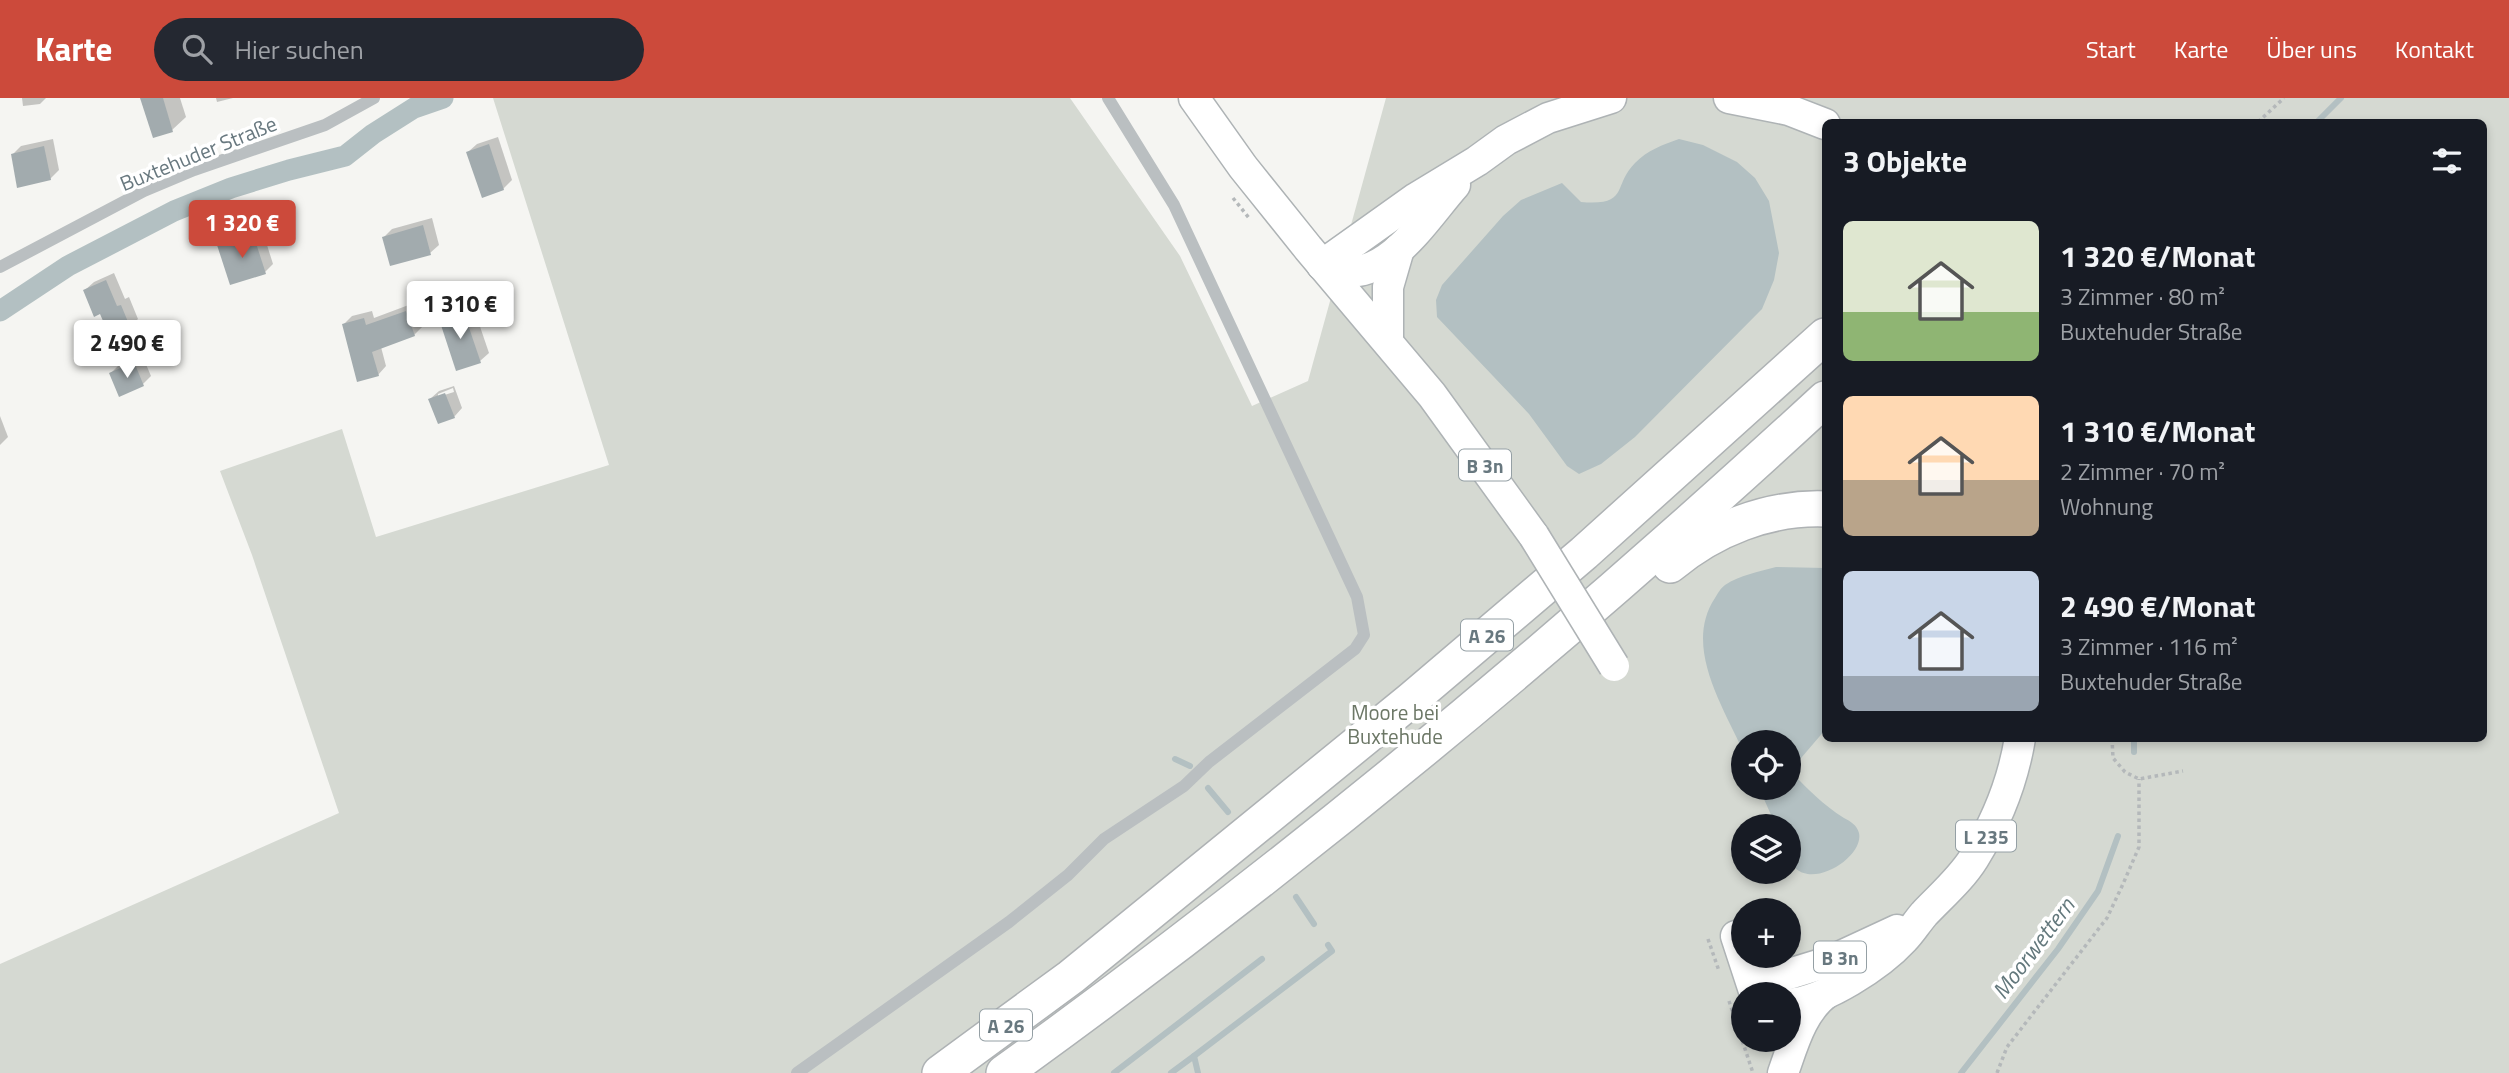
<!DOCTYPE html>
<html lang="de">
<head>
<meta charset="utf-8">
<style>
	:root { --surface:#171b24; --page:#242831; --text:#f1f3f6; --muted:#9ea1a6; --accent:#cc4a3b }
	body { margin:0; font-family:"Titillium Web",sans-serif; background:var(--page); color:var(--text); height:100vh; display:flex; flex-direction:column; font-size:26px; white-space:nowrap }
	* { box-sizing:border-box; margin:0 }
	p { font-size:23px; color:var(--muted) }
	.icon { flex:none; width:38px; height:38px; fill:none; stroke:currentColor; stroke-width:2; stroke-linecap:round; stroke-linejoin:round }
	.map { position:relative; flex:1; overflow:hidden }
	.details { position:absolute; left:1822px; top:21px; width:665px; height:623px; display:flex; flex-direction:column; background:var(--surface); border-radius:10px; box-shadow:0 4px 10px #0003 }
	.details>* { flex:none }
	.buttons { position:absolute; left:1731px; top:632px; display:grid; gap:14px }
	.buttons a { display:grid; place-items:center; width:70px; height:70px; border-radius:50%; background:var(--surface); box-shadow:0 4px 10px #0003; font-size:35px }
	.price { position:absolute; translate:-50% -60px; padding:0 16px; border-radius:7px; background:#fff; color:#222; font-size:23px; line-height:46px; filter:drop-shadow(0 2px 4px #0008) }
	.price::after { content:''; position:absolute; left:50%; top:42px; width:21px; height:16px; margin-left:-10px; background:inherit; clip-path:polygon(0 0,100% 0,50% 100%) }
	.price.selected { background:var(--accent); color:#fff }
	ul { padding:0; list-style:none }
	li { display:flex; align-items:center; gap:21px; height:175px; padding:0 21px }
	li span { display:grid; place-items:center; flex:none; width:196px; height:140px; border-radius:10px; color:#555 }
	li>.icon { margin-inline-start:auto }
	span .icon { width:84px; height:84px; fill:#fffc; stroke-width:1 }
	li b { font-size:30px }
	h2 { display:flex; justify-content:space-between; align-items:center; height:84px; padding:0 21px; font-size:30px }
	header { display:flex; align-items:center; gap:42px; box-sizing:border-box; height:98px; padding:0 35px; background:var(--accent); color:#fff }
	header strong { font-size:33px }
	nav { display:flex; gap:38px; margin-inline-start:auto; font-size:24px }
	.search { width:490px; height:63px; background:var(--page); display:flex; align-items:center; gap:18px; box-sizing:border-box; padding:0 24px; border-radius:38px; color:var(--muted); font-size:26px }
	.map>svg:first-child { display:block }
</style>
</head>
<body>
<header>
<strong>Karte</strong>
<div class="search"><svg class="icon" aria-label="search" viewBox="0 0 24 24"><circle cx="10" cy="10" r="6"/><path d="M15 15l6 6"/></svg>Hier suchen</div>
<nav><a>Start</a><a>Karte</a><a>Über uns</a><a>Kontakt</a></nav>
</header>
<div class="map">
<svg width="2509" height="975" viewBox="0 0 2509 975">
	<rect width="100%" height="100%" fill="#f5f5f2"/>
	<path fill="#d5d9d2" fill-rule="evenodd" d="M493,0H1070L1180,158L1252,308L1308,283L1386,0H2509V975H0V866L339,715L252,457L220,373L342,331L376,439L609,367ZM1825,24H2483V640H1825ZM1743,644H1788V690H1743ZM1743,728H1788V774H1743ZM1743,812H1788V858H1743ZM1743,896H1788V942H1743Z"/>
	<g fill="#b3c0c2">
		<path d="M1679,41L1703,47L1737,64L1755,80L1769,103L1779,155L1774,182L1762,211L1635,339L1601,366L1579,376L1567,368L1529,316L1437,219L1436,202L1442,187L1503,118L1521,102L1562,85L1581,104C1630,108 1612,88 1635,65C1648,52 1662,47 1679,41Z"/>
		<path d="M1776,469L1825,470V632L1790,673C1807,690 1823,707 1844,720C1850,723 1857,727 1859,735C1865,762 1797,801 1788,755C1787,747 1788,737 1788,728H1776L1759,690H1788V644H1743V653C1723,608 1683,548 1715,500C1718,495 1720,491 1725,487C1740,477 1758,474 1776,469Z"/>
	</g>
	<g fill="#0003" fill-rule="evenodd">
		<polygon points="22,0 46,0 40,6 23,8"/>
		<polygon points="142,0 180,0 186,19 172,32 154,38"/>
		<polygon points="216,0 233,0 217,4"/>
		<polygon points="498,39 512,82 503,91 468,54 477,46"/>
		<polygon points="53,41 59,72 50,81 13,56 21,48"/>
		<polygon points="432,120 439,147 430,155 384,139 392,131"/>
		<polygon points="261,128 273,166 265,174 219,148 228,139"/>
		<polygon points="114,175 125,201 129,199 138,221 130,229 101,214 85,192 94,184"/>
		<polygon points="414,205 423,228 414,237 381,249 386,268 378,277 344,226 352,218 372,213 374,220"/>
		<polygon points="472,205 489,255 480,263 441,221 449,213"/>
		<polygon points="142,257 151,278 143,286 111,275 119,267"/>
		<path d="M454,288L462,310L454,319L430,301L439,293ZM453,290L454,294L438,299V296Z"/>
		<polygon points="0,318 8,339 0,347"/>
	</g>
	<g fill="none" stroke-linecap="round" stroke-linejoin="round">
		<g stroke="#b3c0c2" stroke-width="6">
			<polyline points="2317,24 2341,0"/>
			<polyline points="2134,654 2134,640"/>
			<polyline points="1175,661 1190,668"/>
			<polyline points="1208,690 1228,714"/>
			<polyline points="1296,799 1314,826"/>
			<polyline points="1194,958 1332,853 1328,847"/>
			<polyline points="1114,975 1262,861"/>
			<polyline points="1171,975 1194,958 1198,975"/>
			<polyline points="1961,975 2058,851 2098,793 2118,738"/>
		</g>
		<polyline stroke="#b3c0c2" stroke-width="21" points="0,213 68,168 174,113 231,90 289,72 345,58 373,36 414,10 443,0"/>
	</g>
	<g fill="#a2abae">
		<polygon points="140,0 163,0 173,34 153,40"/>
		<polygon points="489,46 504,92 482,100 466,54"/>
		<polygon points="44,48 51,82 17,90 11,56"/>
		<polygon points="423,127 431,157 390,168 382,139"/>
		<polygon points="253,136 266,176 230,187 217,147"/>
		<polygon points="106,182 117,208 121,207 131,231 110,239 100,216 94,219 83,192"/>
		<polygon points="463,212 481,265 456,273 439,221"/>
		<polygon points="406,213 415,238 372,254 379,278 357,284 342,226 364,220 366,227"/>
		<polygon points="134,264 144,288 119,299 109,275"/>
		<polygon points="445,295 455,320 438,326 428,301"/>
	</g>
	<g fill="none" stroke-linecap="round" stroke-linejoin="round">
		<g stroke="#aeb3b5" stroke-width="33">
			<g id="major">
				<polyline points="1194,0 1243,69 1308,150 1432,297 1534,438"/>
				<polyline points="1729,0 1789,12 1825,26"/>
				<polyline points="1322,167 1416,100 1477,63 1506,42 1548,20 1611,0"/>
				<path d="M1322,167C1381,196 1422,124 1455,87"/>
				<polyline points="1388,243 1388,189 1399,151"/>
				<polyline points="1736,838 1755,896"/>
				<polyline points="1753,887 1828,864 1897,832"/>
				<path d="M1788,906C1824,904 1880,867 1904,841C1911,834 1917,824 1924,816C1941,798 1961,781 1974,760C1997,723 2013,683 2020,640"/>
				<path d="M1783,975C1793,947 1802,912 1828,894"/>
			</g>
		</g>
		<g stroke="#aeb2b4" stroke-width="38">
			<g id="highway">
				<path d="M1670,467C1713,431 1768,409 1825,411"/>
				<polyline points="940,975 1071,879 1411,602 1584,455 1825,238"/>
				<path d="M1004,975C1291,768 1565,541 1825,301"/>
			</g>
		</g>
		<g stroke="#b4b8ba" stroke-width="3.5" stroke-dasharray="3.5 3.5" stroke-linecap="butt">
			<polyline points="2258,24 2284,0"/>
			<polyline points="1233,100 1249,120"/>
			<polyline points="2112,640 2113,660 2125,674 2139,681 2183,673"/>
			<polyline points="1708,841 1719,873"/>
			<polyline points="1729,903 1753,975"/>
			<polyline points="1997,975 2007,949 2107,820 2123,786 2139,749 2139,681"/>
		</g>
		<g stroke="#babfc1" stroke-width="12">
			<polyline points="0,169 144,93 194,72 325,27 374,0"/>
			<polyline points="797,975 1009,824 1068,777 1104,741 1184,688 1209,664 1355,551 1364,537 1357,499 1174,107 1108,0"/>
		</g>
		<use href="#major" stroke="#fff" stroke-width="30"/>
		<use href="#highway" stroke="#fff" stroke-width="35"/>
		<g stroke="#aeb3b5" stroke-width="33" stroke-linecap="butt">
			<polyline id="major-bridge" points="1534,438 1614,568"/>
		</g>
		<use href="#major-bridge" stroke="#fff" stroke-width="30"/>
	</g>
	<g text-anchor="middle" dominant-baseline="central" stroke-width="7" stroke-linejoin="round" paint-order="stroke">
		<g fill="#fff" stroke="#95a0a5" stroke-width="2">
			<rect x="1459" y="351.5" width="52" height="31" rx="5"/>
			<rect x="1461" y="521.5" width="52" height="31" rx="5"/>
			<rect x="1956" y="722.5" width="60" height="31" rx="5"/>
			<rect x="1814" y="843.5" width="52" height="31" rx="5"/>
			<rect x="980" y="911.5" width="52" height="31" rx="5"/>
		</g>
		<g font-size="19" font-weight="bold" fill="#68787f">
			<text x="1485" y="367">B 3n</text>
			<text x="1487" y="537">A 26</text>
			<text x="1986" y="738">L 235</text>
			<text x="1840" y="859">B 3n</text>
			<text x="1006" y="927">A 26</text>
		</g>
		<g font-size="21" fill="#68787f" stroke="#fff">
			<text transform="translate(198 55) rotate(-22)">Buxtehuder Straße</text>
		</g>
		<g font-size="21" fill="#6c7766" stroke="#fff">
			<text x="1395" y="614">Moore bei<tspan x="1395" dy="24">Buxtehude</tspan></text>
		</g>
		<g font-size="23" font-style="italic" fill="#63787c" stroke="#fff">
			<text transform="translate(2033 850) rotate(-53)">Moorwettern</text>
		</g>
	</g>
</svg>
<div class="buttons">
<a><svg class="icon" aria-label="locate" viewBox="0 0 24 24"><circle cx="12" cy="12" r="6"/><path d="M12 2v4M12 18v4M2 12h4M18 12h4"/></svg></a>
<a><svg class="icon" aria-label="layers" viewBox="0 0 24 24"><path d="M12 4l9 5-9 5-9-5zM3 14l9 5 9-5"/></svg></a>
<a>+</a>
<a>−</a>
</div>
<b class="price selected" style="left:242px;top:162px">1 320 €</b>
<b class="price" style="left:460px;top:243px">1 310 €</b>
<b class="price" style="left:127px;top:282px">2 490 €</b>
<section class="details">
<h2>3 Objekte<svg class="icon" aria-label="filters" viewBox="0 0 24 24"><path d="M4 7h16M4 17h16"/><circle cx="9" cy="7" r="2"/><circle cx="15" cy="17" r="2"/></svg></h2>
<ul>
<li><span style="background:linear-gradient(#dfe7d0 65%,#8fb573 0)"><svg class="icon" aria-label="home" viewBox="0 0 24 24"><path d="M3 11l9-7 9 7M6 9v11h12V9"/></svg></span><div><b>1 320 €/Monat</b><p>3 Zimmer · 80 m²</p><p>Buxtehuder Straße</p></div></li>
<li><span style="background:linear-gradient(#ffd9b3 60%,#b9a48a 0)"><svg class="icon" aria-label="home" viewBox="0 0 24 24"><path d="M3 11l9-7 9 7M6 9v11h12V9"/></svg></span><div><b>1 310 €/Monat</b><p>2 Zimmer · 70 m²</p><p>Wohnung</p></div></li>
<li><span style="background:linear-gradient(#c9d6e8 75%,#9aa5b1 0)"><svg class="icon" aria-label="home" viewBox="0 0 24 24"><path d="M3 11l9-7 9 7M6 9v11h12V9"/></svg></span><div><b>2 490 €/Monat</b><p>3 Zimmer · 116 m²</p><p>Buxtehuder Straße</p></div></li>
</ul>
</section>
</div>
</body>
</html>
